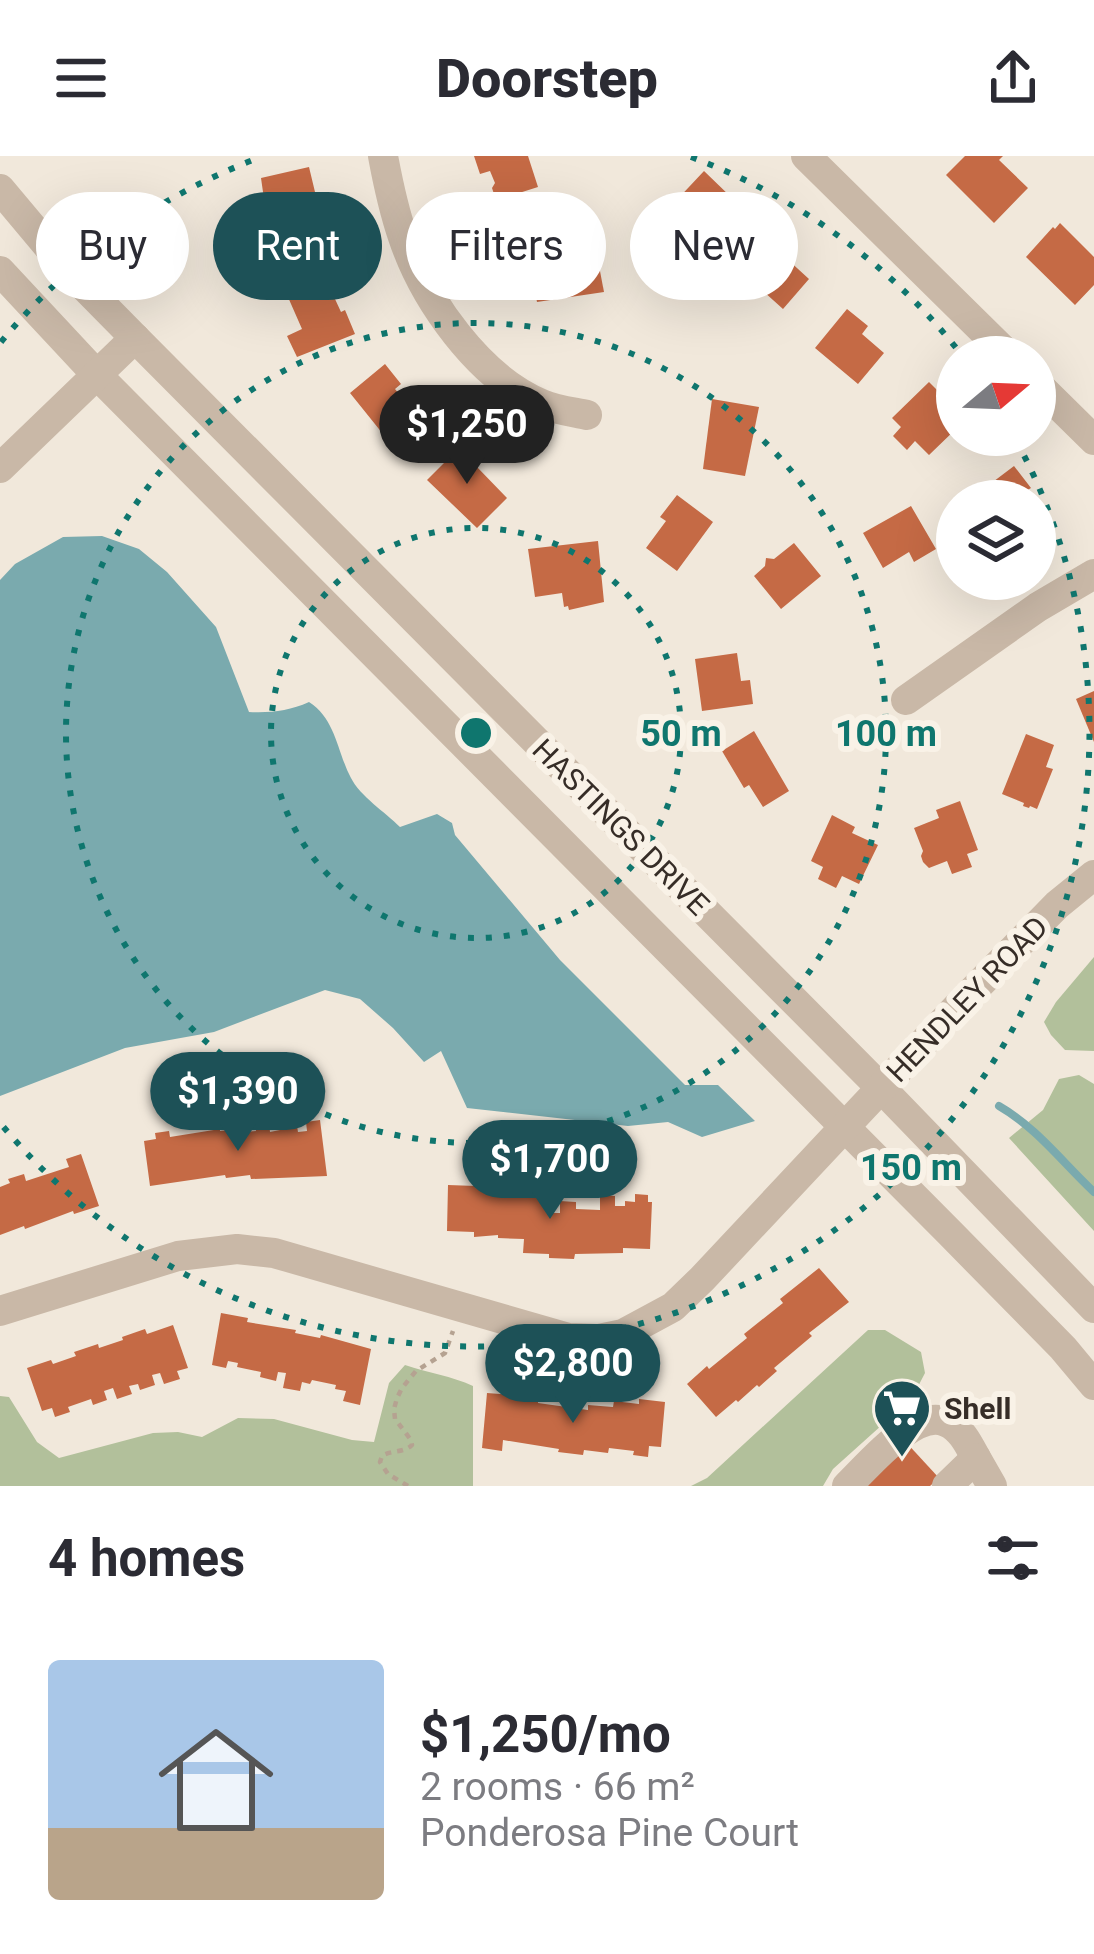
<!DOCTYPE html>
<html lang="en">
<head>
<meta charset="utf-8">
<style>
	:root { --surface:#fff; --page:#f2f2f3; --text:#2b2b33; --muted:#7c7c81; --line:#e1e1e2; --accent:#1d5157 }
	body { margin:0; font-family:Roboto,sans-serif; background:var(--page); color:var(--text); height:100vh; display:flex; flex-direction:column; font-size:45px; white-space:nowrap }
	* { box-sizing:border-box; margin:0 }
	p { font-size:39px; color:var(--muted) }
	.icon { flex:none; width:66px; height:66px; fill:none; stroke:currentColor; stroke-width:2; stroke-linecap:round; stroke-linejoin:round }
	.map { position:relative; height:1330px; overflow:hidden }
	.side { display:flex; flex-direction:column; background:var(--surface); flex:1 }
	.side>* { flex:none }
	.banner { position:absolute; left:36px; top:36px; width:1023px; height:108px; display:flex; gap:24px }
	.needle { width:78px; rotate:71deg }
	.controls { position:absolute; left:936px; top:180px; display:grid; gap:24px }
	.controls a { display:grid; place-items:center; width:120px; height:120px; border-radius:50%; background:var(--surface); box-shadow:0 12px 48px #0002; font-size:60px }
	.price { position:absolute; translate:-50% -102px; padding:0 27px; border-radius:42px; background:var(--accent); color:#fff; font-size:39px; line-height:78px; filter:drop-shadow(0 3px 6px #0008) }
	.price::after { content:''; position:absolute; left:50%; top:72px; width:36px; height:27px; margin-left:-18px; background:inherit; clip-path:polygon(0 0,100% 0,50% 100%) }
	.price.active { background:#222; color:#fff }
	ul { padding:0; list-style:none }
	li { display:flex; align-items:center; gap:36px; height:300px; padding:0 48px }
	li+li { border-top:3px solid var(--line) }
	li span { display:grid; place-items:center; flex:none; width:336px; height:240px; border-radius:12px; color:#555 }
	li>.icon { margin-inline-start:auto }
	span .icon { width:144px; height:144px; fill:#fffc; stroke-width:1 }
	li b { font-size:51px }
	h2 { display:flex; justify-content:space-between; align-items:center; height:144px; padding:0 48px; font-size:51px }
	.chip { padding:0 42px; border-radius:54px; background:var(--surface); box-shadow:0 12px 48px #0002; font-size:42px; line-height:108px }
	.chip.active { background:var(--accent); color:#fff }
	header { display:flex; justify-content:space-between; align-items:center; height:156px; padding:0 48px; background:var(--surface); font-size:54px; font-weight:800 }
	.map>svg:first-child { display:block }
</style>
</head>
<body>
<header><svg class="icon" aria-label="menu" viewBox="0 0 24 24"><path d="M4 6h16M4 12h16M4 18h16"/></svg>Doorstep<svg class="icon" aria-label="share" viewBox="0 0 24 24"><path d="M12 15V3M7 8l5-5 5 5M5 13v7h14v-7"/></svg></header>
<div class="map">
<svg width="1094" height="1330" viewBox="0 0 1094 1330">
	<rect width="100%" height="100%" fill="#f1e8db"/>
	<g fill="#b2c09b">
		<polygon points="1094,801 1094,895 1065,894 1051,879 1044,866 1056,846"/>
		<polygon points="1079,919 1094,928 1094,1075 1009,982 1043,954 1059,923"/>
		<polygon points="868,1174 885,1174 921,1196 925,1217 912,1242 833,1313 823,1330 691,1330 707,1322"/>
		<path d="M405,1209C428,1217 452,1220 473,1230V1330H0V1240L9,1241L37,1286L59,1302L153,1277L178,1276L202,1281L238,1262L274,1263L352,1284L374,1286L389,1227Z"/>
	</g>
	<path fill="#7aaaae" d="M102,380L139,393L167,416L216,471L249,556C271,557 289,555 309,546C336,563 337,596 351,622C360,640 385,656 400,671L437,658L452,667L455,679L560,804L685,929H718L755,965L702,981L668,966L628,970L467,952L441,895L424,906L393,872L360,843L325,834L214,876L125,892L0,940V424L15,408L63,381Z"/>
	<g fill="none" stroke-linecap="round" stroke-linejoin="round">
		<path stroke="#7aaaae" stroke-width="8" d="M999,950C1037,972 1062,1006 1094,1036"/>
	</g>
	<g fill="#c56a45">
		<polygon points="474,0 528,0 538,31 500,43 494,38 492,32 495,27 490,15 480,18"/>
		<polygon points="965,0 1003,0 999,4 1028,32 994,67 946,19"/>
		<polygon points="309,11 315,36 307,38 313,67 274,76 267,49 265,50 261,22"/>
		<polygon points="704,15 733,43 736,41 755,58 721,94 717,90 704,103 687,87 700,74 673,48"/>
		<polygon points="1060,67 1094,101 1094,129 1075,149 1026,101 1053,71 1055,73"/>
		<polygon points="774,80 792,96 786,102 809,123 783,153 763,135 760,138 753,131 755,129 742,117 747,111 745,109 749,104 751,106"/>
		<polygon points="595,89 604,136 537,146 529,104"/>
		<polygon points="324,115 338,142 335,143 341,156 345,154 355,178 297,201 287,180 302,173 284,132"/>
		<polygon points="847,153 868,170 862,178 884,197 858,228 815,192"/>
		<polygon points="385,208 401,228 395,233 420,264 391,288 350,237"/>
		<polygon points="929,226 947,244 941,249 957,266 957,272 929,299 915,285 907,294 893,280 901,271 892,262"/>
		<polygon points="712,243 759,251 745,320 703,313"/>
		<polygon points="461,290 479,308 476,310 507,342 477,372 427,324"/>
		<polygon points="1014,310 1031,332 1024,336 1031,345 977,345 973,341"/>
		<polygon points="677,339 713,366 677,415 646,392 666,365 660,361"/>
		<polygon points="911,350 936,393 914,406 909,396 883,412 863,377"/>
		<polygon points="598,385 604,446 569,454 568,450 564,451 562,437 535,441 528,393"/>
		<polygon points="794,387 821,420 781,453 754,420 765,410 766,402 774,403"/>
		<polygon points="737,497 741,525 750,524 753,548 702,555 695,503"/>
		<polygon points="1094,535 1094,586 1076,543"/>
		<polygon points="754,575 789,635 763,651 749,629 744,632 722,595"/>
		<polygon points="1026,578 1054,589 1046,611 1053,613 1037,653 1030,650 1029,652 1023,650 1024,647 1002,638"/>
		<polygon points="960,645 978,694 967,698 972,711 952,718 947,705 929,712 923,706 921,700 923,695 914,672 939,662 936,654"/>
		<polygon points="832,659 855,671 852,677 878,689 859,728 842,720 836,732 818,723 823,711 811,705"/>
		<polygon points="296,964 298,976 307,975 306,966 320,964 327,1020 251,1023 250,1019 226,1022 225,1019 150,1030 144,985 156,983 155,977 169,975 170,981 220,973 220,975 231,974 231,970 244,969 245,976 256,975 255,968 269,967 270,976 280,974 279,966"/>
		<polygon points="81,998 99,1050 74,1058 73,1055 25,1073 24,1070 0,1079 0,1031 10,1027 8,1023 24,1018 26,1025 69,1011 66,1003"/>
		<polygon points="476,1022 488,1023 487,1033 500,1033 500,1037 551,1043 551,1057 560,1057 560,1045 576,1046 576,1053 600,1054 600,1039 615,1040 615,1050 625,1050 625,1045 635,1046 635,1038 648,1039 648,1046 652,1046 650,1093 623,1092 623,1097 575,1098 574,1103 549,1102 549,1098 523,1097 524,1083 498,1082 498,1079 474,1081 474,1076 447,1075 448,1029 476,1030"/>
		<polygon points="819,1112 849,1146 809,1177 812,1180 774,1212 777,1215 759,1231 757,1229 738,1246 736,1244 716,1261 687,1228 707,1210 709,1213 747,1182 744,1178 783,1147 780,1143"/>
		<polygon points="221,1157 248,1162 247,1166 296,1174 295,1177 320,1182 321,1179 371,1193 360,1249 343,1245 346,1235 335,1233 336,1229 312,1224 310,1228 302,1226 300,1235 283,1232 286,1217 278,1216 276,1225 260,1221 261,1216 237,1211 238,1207 228,1205 226,1212 212,1209"/>
		<polygon points="173,1169 188,1212 177,1215 180,1223 164,1228 160,1217 152,1219 155,1229 140,1234 138,1228 129,1230 132,1238 117,1243 113,1232 104,1235 107,1244 93,1249 91,1243 68,1251 70,1256 55,1261 52,1252 42,1255 27,1212 51,1204 53,1208 76,1200 74,1196 98,1188 99,1192 123,1184 122,1181 145,1173 147,1178"/>
		<polygon points="487,1237 514,1239 514,1242 538,1244 538,1247 588,1254 588,1249 613,1251 614,1245 639,1248 639,1243 665,1246 661,1291 649,1290 648,1301 633,1299 634,1295 609,1292 608,1297 584,1294 583,1299 558,1296 559,1293 503,1284 502,1295 482,1292"/>
		<polygon points="904,1284 939,1322 930,1330 854,1330"/>
	</g>
	<g fill="none" stroke-linecap="round" stroke-linejoin="round">
		<path stroke="#b5a291" stroke-width="4.5" stroke-dasharray="6 6" stroke-linecap="butt" d="M408,1330L388,1318L380,1306L382,1300C391,1294 404,1297 412,1289L411,1284L395,1263L394,1253L397,1242L402,1232L416,1215L445,1197L453,1175"/>
		<g stroke="#c9b8a7" stroke-width="30">
			<path d="M383,0C388,27 394,55 403,81C424,144 479,222 542,248C556,254 573,256 587,259"/>
			<polyline points="806,0 1010,201"/>
			<polyline points="0,33 68,114 135,182 882,933 1094,1152"/>
			<polyline points="0,115 97,219 950,1077 1063,1192 1094,1229"/>
			<polyline points="1035,226 1094,284"/>
			<polyline points="0,312 135,182"/>
			<polyline points="906,544 1038,451 1094,418"/>
			<polyline points="0,1155 178,1100 237,1093 274,1097 568,1182 599,1183 623,1178 673,1151 702,1123 959,849 1057,749 1094,719"/>
			<path d="M847,1330C868,1310 915,1252 946,1266C961,1272 969,1289 976,1302"/>
			<polyline points="947,1330 976,1302 992,1330"/>
		</g>
	</g>
	<g fill="none" stroke="#0f766e" stroke-width="6" stroke-dasharray="6 12">
		<circle cx="476" cy="577" r="205"/>
		<circle cx="476" cy="577" r="410"/>
		<path d="M1 186A615 615 0 0 1 261 1M691 1A615 615 0 0 1 961 198M1016 284A615 615 0 0 1 1 968"/>
	</g>
	<defs>
		<g id="supermarket-pin" transform="scale(3)"><path d="M0 17L-7.5 6A9.5 9.5 0 1 1 7.5 6Z" fill="#1d5157" stroke="#f9f2e7"/><path d="M-6-5.5h2.5l.6 2H6L4.5 2H-2.5L-4.4-4H-6ZM-1.5 3.2a1.3 1.3 0 1 0 .1 0ZM3 3.2a1.3 1.3 0 1 0 .1 0Z" fill="#fff"/></g>
	</defs>
	<g fill-rule="evenodd">
		<use href="#supermarket-pin" x="902" y="1252"/>
	</g>
	<g text-anchor="middle" dominant-baseline="central" stroke-width="12" stroke-linejoin="round" paint-order="stroke">
		<g font-size="30" fill="#362d27" stroke="#f9f2e7">
			<text transform="translate(621 671) rotate(45)">HASTINGS DRIVE</text>
			<text transform="translate(967 843) rotate(-46)">HENDLEY ROAD</text>
		</g>
		<g font-size="30" font-weight="bold" fill="#362d27" stroke="#f9f2e7" text-anchor="start">
			<text x="944" y="1252">Shell</text>
		</g>
	</g>
	<circle cx="476" cy="577" r="18" fill="#0f766e" stroke="#f9f2e7" stroke-width="6"/>
	<g font-size="36" text-anchor="middle" font-weight="bold" fill="#0f766e" stroke="#f9f2e7" stroke-width="12" stroke-linejoin="round" paint-order="stroke">
		<text x="681" y="590">50 m</text>
		<text x="886" y="590">100 m</text>
		<text x="911" y="1024">150 m</text>
	</g>
</svg>
<div class="controls">
<a><svg class="needle" viewBox="-14 -14 28 28"><path d="M0-13l5 13h-10z" fill="#e53935"/><path d="M0 13l5-13h-10z" fill="#7c7c81"/></svg></a>
<a><svg class="icon" aria-label="layers" viewBox="0 0 24 24"><path d="M12 4l9 5-9 5-9-5zM3 14l9 5 9-5"/></svg></a>
</div>
<b class="price active" style="left:467px;top:331px">$1,250</b>
<b class="price" style="left:238px;top:998px">$1,390</b>
<b class="price" style="left:550px;top:1066px">$1,700</b>
<b class="price" style="left:573px;top:1270px">$2,800</b>
<div class="banner">
<a class="chip">Buy</a>
<a class="chip active">Rent</a>
<a class="chip">Filters</a>
<a class="chip">New</a>
</div>
</div>
<section class="side">
<h2>4 homes<svg class="icon" aria-label="filters" viewBox="0 0 24 24"><path d="M4 7h16M4 17h16"/><circle cx="9" cy="7" r="2"/><circle cx="15" cy="17" r="2"/></svg></h2>
<ul>
<li><span style="background:linear-gradient(#a9c7e8 70%,#b9a48a 0)"><svg class="icon" aria-label="home" viewBox="0 0 24 24"><path d="M3 11l9-7 9 7M6 9v11h12V9"/></svg></span><div><b>$1,250/mo</b><p>2 rooms · 66 m²</p><p>Ponderosa Pine Court</p></div></li>
</ul>
</section>
</body>
</html>
